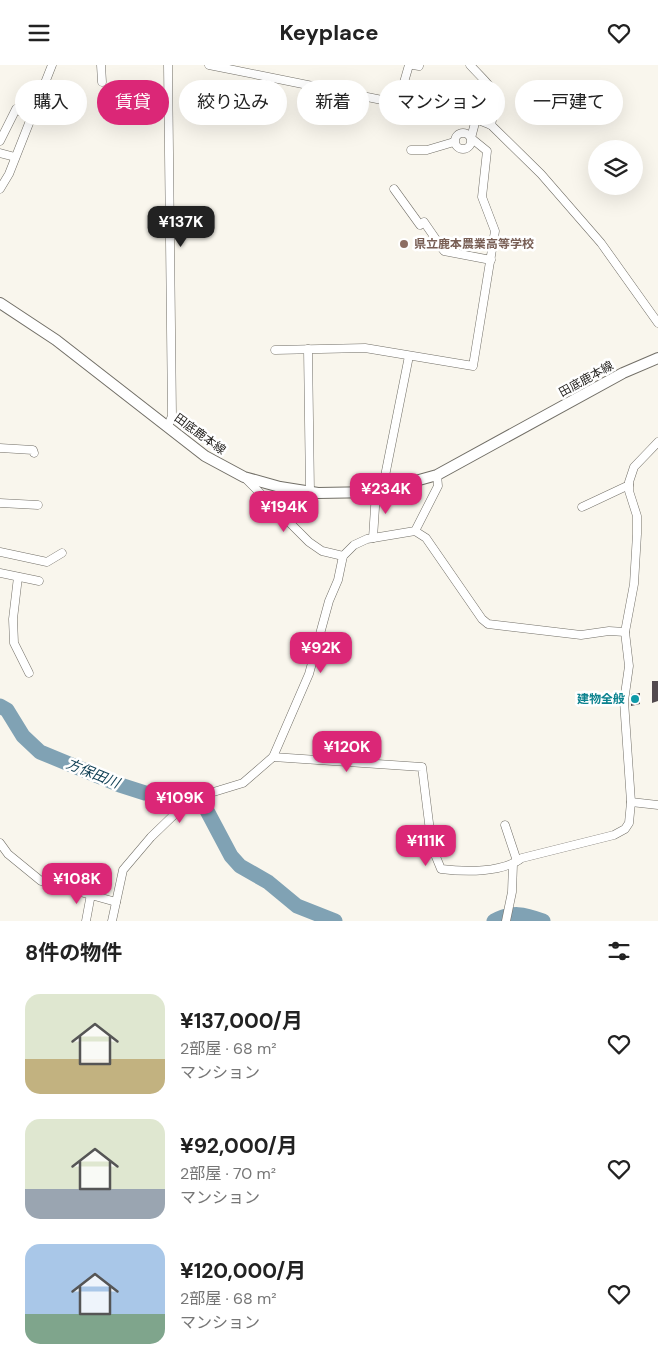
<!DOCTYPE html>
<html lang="ja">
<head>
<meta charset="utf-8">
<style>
	:root { --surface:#fff; --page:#f2f2f2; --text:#222; --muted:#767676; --accent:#db2777 }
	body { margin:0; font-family:"DM Sans","Noto Sans JP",sans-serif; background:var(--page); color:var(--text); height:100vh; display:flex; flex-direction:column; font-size:19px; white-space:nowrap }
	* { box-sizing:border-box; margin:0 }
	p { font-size:16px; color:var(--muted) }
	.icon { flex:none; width:28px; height:28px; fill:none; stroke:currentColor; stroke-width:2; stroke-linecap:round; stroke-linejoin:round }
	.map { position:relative; height:856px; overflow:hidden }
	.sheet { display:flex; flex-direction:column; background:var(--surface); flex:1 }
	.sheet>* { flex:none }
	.guide { position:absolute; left:15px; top:15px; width:629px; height:45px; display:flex; gap:10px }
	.fabs { position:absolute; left:588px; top:75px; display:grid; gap:10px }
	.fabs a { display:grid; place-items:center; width:55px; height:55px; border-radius:50%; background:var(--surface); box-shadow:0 5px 20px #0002; font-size:25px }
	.price { position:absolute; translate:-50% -42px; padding:0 11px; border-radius:10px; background:var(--accent); color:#fff; font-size:16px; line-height:32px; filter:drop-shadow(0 1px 2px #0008) }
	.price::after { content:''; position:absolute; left:50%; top:30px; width:15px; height:11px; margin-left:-8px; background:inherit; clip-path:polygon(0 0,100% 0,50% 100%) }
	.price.active { background:#222; color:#fff }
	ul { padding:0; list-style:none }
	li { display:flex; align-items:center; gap:15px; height:125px; padding:0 25px }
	li span { display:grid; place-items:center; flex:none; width:140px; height:100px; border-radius:15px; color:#555 }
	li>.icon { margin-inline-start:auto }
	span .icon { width:60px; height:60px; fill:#fffc; stroke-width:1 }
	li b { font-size:21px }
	h2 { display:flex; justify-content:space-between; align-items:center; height:60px; padding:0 25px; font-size:21px }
	.tag { padding:0 18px; border-radius:22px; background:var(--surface); box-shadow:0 5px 20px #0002; font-size:18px; line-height:45px }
	.tag.active { background:var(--accent); color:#fff }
	header { display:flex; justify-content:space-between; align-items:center; height:65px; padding:0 25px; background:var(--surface); font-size:22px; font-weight:700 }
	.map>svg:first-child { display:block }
</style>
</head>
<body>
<header><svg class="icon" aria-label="menu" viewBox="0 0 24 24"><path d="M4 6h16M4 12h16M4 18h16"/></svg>Keyplace<svg class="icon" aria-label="heart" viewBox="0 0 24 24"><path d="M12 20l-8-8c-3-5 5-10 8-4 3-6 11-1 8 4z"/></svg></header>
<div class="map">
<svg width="658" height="856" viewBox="0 0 658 856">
	<rect width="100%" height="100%" fill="#f9f6ed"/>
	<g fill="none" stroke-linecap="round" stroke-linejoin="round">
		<g stroke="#80a2b4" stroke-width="15">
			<polyline points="0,641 7,645 23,671 40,687 120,720 145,728 183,732 205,742 231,791 240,801 268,817 297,841 335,856"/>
			<path d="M494,856C512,846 524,849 543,856"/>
		</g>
	</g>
	<g fill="#524a4e">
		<polygon points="652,616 658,616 658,636 652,638"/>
		<polygon points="640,628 640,639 631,641 631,629"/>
	</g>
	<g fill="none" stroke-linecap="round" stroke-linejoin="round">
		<g stroke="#726f67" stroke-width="9">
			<g id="minor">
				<polyline points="101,0 102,17"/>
				<polyline points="168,0 172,351 168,361"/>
				<polyline points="209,0 476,54 491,60 541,109 601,178 658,258"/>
				<polyline points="413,0 419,1"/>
				<path d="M470,0C494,26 499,24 491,60"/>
				<polyline points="398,38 409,0"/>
				<circle cx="463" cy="76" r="8"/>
				<polyline points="0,76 16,44 31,52"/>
				<polyline points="411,85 427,85 454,77"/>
				<polyline points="0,88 15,92"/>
				<polyline points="0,124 9,109 52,0"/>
				<polyline points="394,124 420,160 424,157 444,186 491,195"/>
				<polyline points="308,284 310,427"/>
				<polyline points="275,285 365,283 473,301 495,166 482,132 487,86 471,73 476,54"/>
				<polyline points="0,383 33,385 34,388"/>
				<polyline points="245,413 309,477 322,486 343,491"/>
				<polyline points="382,426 409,291"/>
				<polyline points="0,438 38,440"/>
				<polyline points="582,442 629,420"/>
				<polyline points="415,466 426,473 482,554 488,559 581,570 609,566 625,567"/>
				<polyline points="373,473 376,427"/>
				<polyline points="0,487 47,497 62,488"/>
				<polyline points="0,508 39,516"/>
				<polyline points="18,512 13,554 14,578 29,608"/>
				<path d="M273,692L422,702L432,782L441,804C465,807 502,808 522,793L614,770L625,764L629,758L631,737L624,636L629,601L625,567L634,519L637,469V451L629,426V417L634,402L658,377"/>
				<polyline points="631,737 658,740"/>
				<polyline points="505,760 517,796"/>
				<polyline points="0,778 8,789 41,816 116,837"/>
				<polyline points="86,856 91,829"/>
				<polyline points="112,856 123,805 151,772 179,745 207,729 243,718 273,692 309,609 329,536 338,515 343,491 354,480 367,474 415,466 438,421 437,410"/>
				<polyline points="506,856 512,827 513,799"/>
			</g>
		</g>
		<g stroke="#726f67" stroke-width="12">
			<polyline id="major" points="0,238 56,275 205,391 244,412 280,422 318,428 376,427 437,410 623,308 658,293"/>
		</g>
		<use href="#minor" stroke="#fff" stroke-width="8"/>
		<use href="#major" stroke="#fff" stroke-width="10"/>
	</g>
	<circle fill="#8d6e63" stroke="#fff" stroke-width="2" cx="404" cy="179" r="5"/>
	<circle fill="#0f9aa8" stroke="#fff" stroke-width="2" cx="635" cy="634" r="5"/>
	<g text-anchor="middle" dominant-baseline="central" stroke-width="5" stroke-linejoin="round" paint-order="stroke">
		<g font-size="12" font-weight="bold" fill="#785e54" stroke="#fff" text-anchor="start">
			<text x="414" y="179">県立鹿本農業高等学校</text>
		</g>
		<g font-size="12" fill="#211f1c" stroke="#fff">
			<text transform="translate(586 314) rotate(-29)">田底鹿本線</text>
			<text transform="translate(200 369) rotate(36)">田底鹿本線</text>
		</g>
		<g font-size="12" font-weight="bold" fill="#0d838f" stroke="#fff" text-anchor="end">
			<text x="625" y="634">建物全般</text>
		</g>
		<g font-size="14" font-style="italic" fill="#0d3d52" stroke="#fff">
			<text transform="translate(93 708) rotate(22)">方保田川</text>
		</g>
	</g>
</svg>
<div class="fabs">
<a><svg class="icon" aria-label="layers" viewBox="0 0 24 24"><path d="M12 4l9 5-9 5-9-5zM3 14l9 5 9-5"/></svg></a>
</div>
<b class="price active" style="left:181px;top:183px">¥137K</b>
<b class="price" style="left:386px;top:450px">¥234K</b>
<b class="price" style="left:284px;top:468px">¥194K</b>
<b class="price" style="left:321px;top:609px">¥92K</b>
<b class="price" style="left:347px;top:708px">¥120K</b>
<b class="price" style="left:180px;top:759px">¥109K</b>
<b class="price" style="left:426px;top:802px">¥111K</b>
<b class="price" style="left:77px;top:840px">¥108K</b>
<div class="guide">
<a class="tag">購入</a>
<a class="tag active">賃貸</a>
<a class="tag">絞り込み</a>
<a class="tag">新着</a>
<a class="tag">マンション</a>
<a class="tag">一戸建て</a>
</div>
</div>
<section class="sheet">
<h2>8件の物件<svg class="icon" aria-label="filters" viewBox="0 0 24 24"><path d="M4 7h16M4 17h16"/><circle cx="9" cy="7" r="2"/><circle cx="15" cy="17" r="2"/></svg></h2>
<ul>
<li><span style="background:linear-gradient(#dfe7d0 65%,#c2b280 0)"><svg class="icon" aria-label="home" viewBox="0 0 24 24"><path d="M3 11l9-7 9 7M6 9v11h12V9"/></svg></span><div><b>¥137,000/月</b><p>2部屋 · 68 m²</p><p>マンション</p></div><svg class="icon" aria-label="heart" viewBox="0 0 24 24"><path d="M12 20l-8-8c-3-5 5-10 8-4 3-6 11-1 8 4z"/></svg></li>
<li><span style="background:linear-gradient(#dfe7d0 70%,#9aa5b1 0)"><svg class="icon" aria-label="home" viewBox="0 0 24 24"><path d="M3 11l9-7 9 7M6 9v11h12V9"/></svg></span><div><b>¥92,000/月</b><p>2部屋 · 70 m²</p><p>マンション</p></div><svg class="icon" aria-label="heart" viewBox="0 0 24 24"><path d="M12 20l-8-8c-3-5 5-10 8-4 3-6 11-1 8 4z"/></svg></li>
<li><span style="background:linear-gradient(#a9c7e8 70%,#7fa58c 0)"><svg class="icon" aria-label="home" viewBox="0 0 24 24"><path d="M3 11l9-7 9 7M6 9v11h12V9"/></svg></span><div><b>¥120,000/月</b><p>2部屋 · 68 m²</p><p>マンション</p></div><svg class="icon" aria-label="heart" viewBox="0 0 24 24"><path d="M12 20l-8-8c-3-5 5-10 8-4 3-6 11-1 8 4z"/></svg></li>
</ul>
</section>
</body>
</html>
